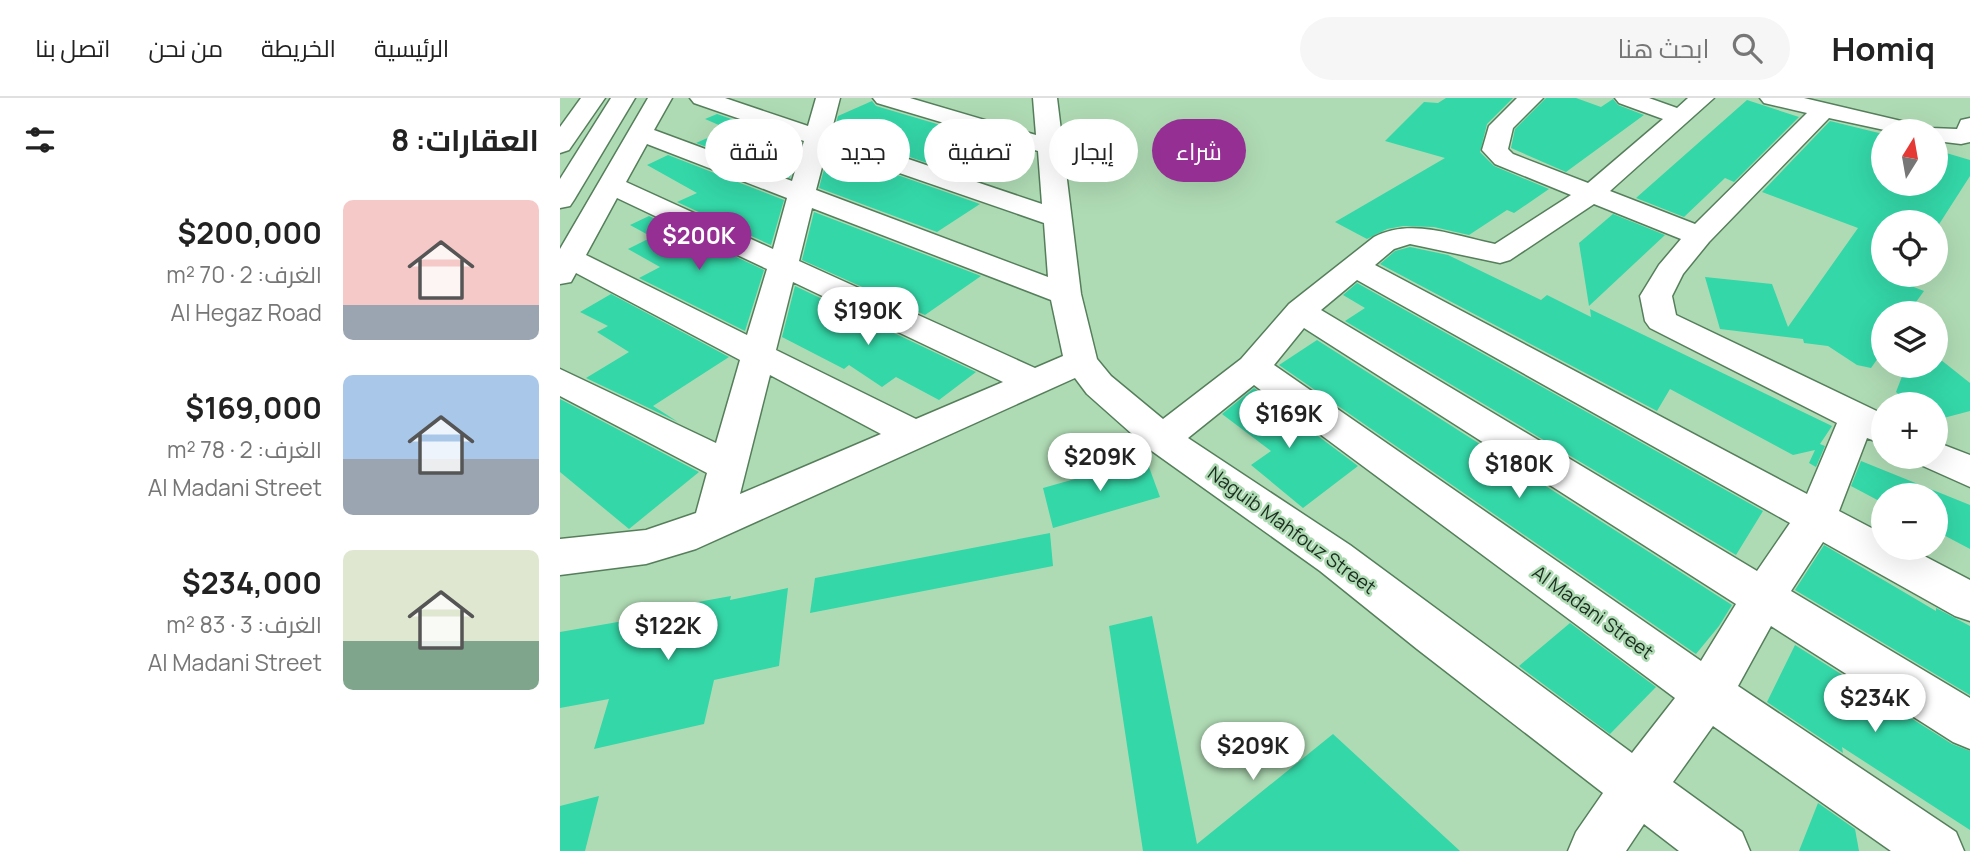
<!DOCTYPE html>
<html lang="ar">
<head>
<meta charset="utf-8">
<style>
	:root { --surface:#fff; --page:#f6f6f6; --text:#222; --muted:#767676; --line:#e0e0e0; --accent:#952f94 }
	body { margin:0; font-family:Manrope,Cairo,sans-serif; background:var(--page); color:var(--text); direction:rtl; height:100vh; display:flex; flex-direction:column; font-size:26px; white-space:nowrap }
	* { box-sizing:border-box; margin:0 }
	p { font-size:23px; color:var(--muted) }
	.icon { flex:none; width:38px; height:38px; fill:none; stroke:currentColor; stroke-width:2; stroke-linecap:round; stroke-linejoin:round }
	.map { position:relative; flex:1; overflow:hidden; direction:ltr }
	.drawer { display:flex; flex-direction:column; background:var(--surface); width:560px }
	.drawer>* { flex:none }
	.hud { position:absolute; left:21px; top:21px; width:665px; height:63px; direction:rtl; display:flex; gap:14px }
	.needle { width:46px; rotate:11deg }
	.tools { position:absolute; left:1311px; top:21px; display:grid; gap:14px }
	.tools a { display:grid; place-items:center; width:77px; height:77px; border-radius:50%; background:var(--surface); box-shadow:0 7px 28px #0002; font-size:35px }
	.price { position:absolute; translate:-50% -60px; padding:0 16px; border-radius:24px; background:#fff; color:#222; font-size:23px; line-height:46px; filter:drop-shadow(0 2px 4px #0008) }
	.price::after { content:''; position:absolute; left:50%; top:42px; width:21px; height:16px; margin-left:-10px; background:inherit; clip-path:polygon(0 0,100% 0,50% 100%) }
	.price.active { background:var(--accent); color:#fff }
	ul { padding:0; list-style:none }
	li { display:flex; align-items:center; gap:21px; height:175px; padding:0 21px }
	li span { display:grid; place-items:center; flex:none; width:196px; height:140px; border-radius:10px; color:#555 }
	li>.icon { margin-inline-start:auto }
	span .icon { width:84px; height:84px; fill:#fffc; stroke-width:1 }
	li b { font-size:30px }
	h2 { display:flex; justify-content:space-between; align-items:center; height:84px; padding:0 21px; font-size:30px }
	.chip { padding:0 24px; border-radius:32px; background:var(--surface); box-shadow:0 7px 28px #0002; font-size:24px; line-height:63px }
	.chip.active { background:var(--accent); color:#fff }
	header { display:flex; align-items:center; gap:42px; box-sizing:border-box; height:98px; padding:0 35px; background:var(--surface); border-bottom:2px solid var(--line) }
	header strong { font-size:33px }
	nav { display:flex; gap:38px; margin-inline-start:auto; font-size:24px }
	.search { width:490px; height:63px; background:var(--page); display:flex; align-items:center; gap:18px; box-sizing:border-box; padding:0 24px; border-radius:38px; color:var(--muted); font-size:26px }
	main { display:flex; flex:1; min-height:0 }
	.map>svg:first-child { display:block }
</style>
</head>
<body>
<header>
<strong>Homiq</strong>
<div class="search"><svg class="icon" aria-label="search" viewBox="0 0 24 24"><circle cx="10" cy="10" r="6"/><path d="M15 15l6 6"/></svg>ابحث هنا</div>
<nav><a>الرئيسية</a><a>الخريطة</a><a>من نحن</a><a>اتصل بنا</a></nav>
</header>
<main>
<div class="map">
<svg width="1410" height="753" viewBox="0 0 1410 753">
	<rect width="100%" height="100%" fill="#afdbb4"/>
	<g fill="#34d7a8">
		<polygon points="886,0 953,0 927,26 920,54 934,68 989,91 954,115 947,112 909,137 874,129 843,128 827,131 807,141 775,124 885,60 825,43 864,4 878,5"/>
		<polygon points="986,0 1016,0 1041,9 1053,1 1058,7 1084,17 1006,74 951,50 955,31"/>
		<polygon points="1187,2 1239,19 1174,84 1165,80 1124,119 1076,100"/>
		<polygon points="312,3 316,8 421,39 376,68 274,33 278,18"/>
		<polygon points="157,16 241,45 230,80 136,45 168,31 145,21"/>
		<polygon points="1270,23 1323,36 1323,86 1376,86 1376,52 1410,62 1410,78 1376,131 1376,124 1323,124 1323,177 1346,177 1341,184 1364,193 1348,215 1323,215 1323,253 1311,270 1297,267 1268,248 1244,245 1243,241 1160,231 1145,179 1212,186 1228,229 1298,130 1202,94"/>
		<polygon points="269,53 420,106 377,134 259,90"/>
		<polygon points="108,57 224,102 211,147 117,104 137,95 87,67"/>
		<polygon points="254,114 421,178 365,217 242,162"/>
		<polygon points="1053,116 1105,137 1029,208 1019,145"/>
		<polygon points="89,118 204,172 185,233 79,180 100,169 68,151 92,139 70,127"/>
		<polygon points="850,149 888,157 981,202 987,197 1031,219 1030,211 1272,328 1260,346 1265,348 1256,369 1249,365 1255,352 1233,357 1110,291 1097,313 820,166 835,153"/>
		<polygon points="797,185 1203,413 1176,457 785,223 805,210 783,197"/>
		<polygon points="235,188 416,274 379,302 336,279 322,289 289,267 284,271 222,239"/>
		<polygon points="51,196 169,259 93,308 118,324 26,280 69,254 37,234 48,228 20,214"/>
		<polygon points="757,242 1172,507 1159,528 1136,556 719,267"/>
		<polygon points="1376,258 1410,285 1410,313 1376,322 1376,306 1350,306 1336,294 1346,268 1376,268"/>
		<polygon points="694,290 798,368 743,410 691,367 711,353 662,316"/>
		<polygon points="0,301 139,374 69,431 0,374"/>
		<polygon points="586,361 600,399 493,430 483,390"/>
		<polygon points="1301,363 1410,407 1410,451 1376,433 1376,397 1323,397 1323,405 1291,388"/>
		<polygon points="490,435 493,468 250,515 255,480"/>
		<polygon points="1264,447 1376,513 1376,510 1410,528 1410,597 1235,492"/>
		<polygon points="228,490 219,568 154,582 144,626 34,651 49,601 0,610 0,534 81,520 83,514 171,498 170,502"/>
		<polygon points="592,518 637,746 773,636 900,753 583,753 549,528"/>
		<polygon points="1010,525 1096,589 1050,636 959,568"/>
		<polygon points="1235,547 1392,646 1410,653 1410,732 1282,649 1283,655 1207,604"/>
		<polygon points="39,698 25,753 0,753 0,708"/>
		<polygon points="1258,705 1295,731 1299,753 1239,753"/>
	</g>
	<g fill="none" stroke-linecap="round" stroke-linejoin="round">
		<g stroke="#557e5b" stroke-width="3">
			<g id="minor">
				<path d="M88,0H112L94,32L232,83L244,43L134,5L130,0H165L248,28L256,0H280L271,35L482,106L478,53L317,5L313,0H350L476,37L473,0H497L521,196L537,261L551,278L603,321L681,261L729,206L814,139C851,119 896,138 935,146L1011,97L935,66L922,52L929,28L957,0H983L953,30L948,51L953,56L1028,85L1103,21L1059,5L1055,0H1089L1117,10L1128,0H1154L1050,93L1135,126L1247,15L1204,5L1200,0H1244L1371,30L1397,31L1401,22L1410,20V44L1401,46L1376,43V33H1329L1269,20L1149,144L1123,176L1112,198L1116,217L1323,316V346L1307,340L1279,413L1323,436V450H1349L1410,482V523L1395,518L1263,444L1231,493L1410,600V651L1393,644L1211,528L1178,588L1396,734L1404,753H1331L1153,628L1113,684L1182,734L1190,753H1119L1084,726L1066,753H1008L1016,734L1043,695L857,551L760,473L589,351L527,296L515,280L136,451L86,466L0,477V441L86,432L136,415L147,375L0,298V271L156,345L180,262L16,175L11,184L0,186V151ZM87,46L227,100L213,151L66,84ZM267,50L484,125L488,179L256,92ZM57,100L207,171L187,237L26,157ZM1034,106L1121,141L1099,167L1080,198L1085,223L1090,230L1277,325L1247,396L815,167L834,151L850,146L940,165L950,162ZM252,110L491,202L503,258L475,270L239,163ZM797,182L1230,425L1197,473L761,212ZM233,184L443,284L356,321L216,252ZM744,230L1176,506L1141,563L714,267ZM210,277L321,336L180,396ZM694,287L1115,600L1072,655L790,447L628,340Z"/>
				<polygon points="1376,344 1410,357 1410,389 1363,368 1358,359 1376,359"/>
			</g>
		</g>
		<g stroke="#557e5b" stroke-width="3">
			<g id="major">
				<polygon points="21,0 45,0 9,52 0,55 0,29"/>
				<polygon points="51,0 75,0 14,102 10,108 0,110 0,81"/>
			</g>
		</g>
		<use href="#minor" fill="#fff" fill-rule="evenodd"/>
		<use href="#major" fill="#fff" fill-rule="evenodd"/>
	</g>
	<g text-anchor="middle" dominant-baseline="central" stroke-width="5" stroke-linejoin="round" paint-order="stroke">
		<g font-size="19" fill="#1c2d1f" stroke="#afdbb4">
			<text transform="translate(732 432) rotate(36)">Naguib Mahfouz Street</text>
			<text transform="translate(1033 514) rotate(36)">Al Madani Street</text>
		</g>
	</g>
</svg>
<div class="tools">
<a><svg class="needle" viewBox="-14 -14 28 28"><path d="M0-13l5 13h-10z" fill="#e53935"/><path d="M0 13l5-13h-10z" fill="#767676"/></svg></a>
<a><svg class="icon" aria-label="locate" viewBox="0 0 24 24"><circle cx="12" cy="12" r="6"/><path d="M12 2v4M12 18v4M2 12h4M18 12h4"/></svg></a>
<a><svg class="icon" aria-label="layers" viewBox="0 0 24 24"><path d="M12 4l9 5-9 5-9-5zM3 14l9 5 9-5"/></svg></a>
<a>+</a>
<a>−</a>
</div>
<b class="price active" style="left:139px;top:174px">$200K</b>
<b class="price" style="left:308px;top:249px">$190K</b>
<b class="price" style="left:729px;top:352px">$169K</b>
<b class="price" style="left:540px;top:395px">$209K</b>
<b class="price" style="left:959px;top:402px">$180K</b>
<b class="price" style="left:108px;top:564px">$122K</b>
<b class="price" style="left:1315px;top:636px">$234K</b>
<b class="price" style="left:693px;top:684px">$209K</b>
<div class="hud">
<a class="chip active">شراء</a>
<a class="chip">إيجار</a>
<a class="chip">تصفية</a>
<a class="chip">جديد</a>
<a class="chip">شقة</a>
</div>
</div>
<section class="drawer">
<h2>العقارات: 8<svg class="icon" aria-label="filters" viewBox="0 0 24 24"><path d="M4 7h16M4 17h16"/><circle cx="9" cy="7" r="2"/><circle cx="15" cy="17" r="2"/></svg></h2>
<ul>
<li><span style="background:linear-gradient(#f6c9c9 75%,#9aa5b1 0)"><svg class="icon" aria-label="home" viewBox="0 0 24 24"><path d="M3 11l9-7 9 7M6 9v11h12V9"/></svg></span><div><b>$200,000</b><p>الغرف: 2 · 70 m²</p><p>Al Hegaz Road</p></div></li>
<li><span style="background:linear-gradient(#a9c7e8 60%,#9aa5b1 0)"><svg class="icon" aria-label="home" viewBox="0 0 24 24"><path d="M3 11l9-7 9 7M6 9v11h12V9"/></svg></span><div><b>$169,000</b><p>الغرف: 2 · 78 m²</p><p>Al Madani Street</p></div></li>
<li><span style="background:linear-gradient(#dfe7d0 65%,#7fa58c 0)"><svg class="icon" aria-label="home" viewBox="0 0 24 24"><path d="M3 11l9-7 9 7M6 9v11h12V9"/></svg></span><div><b>$234,000</b><p>الغرف: 3 · 83 m²</p><p>Al Madani Street</p></div></li>
</ul>
</section>
</main>
</body>
</html>
